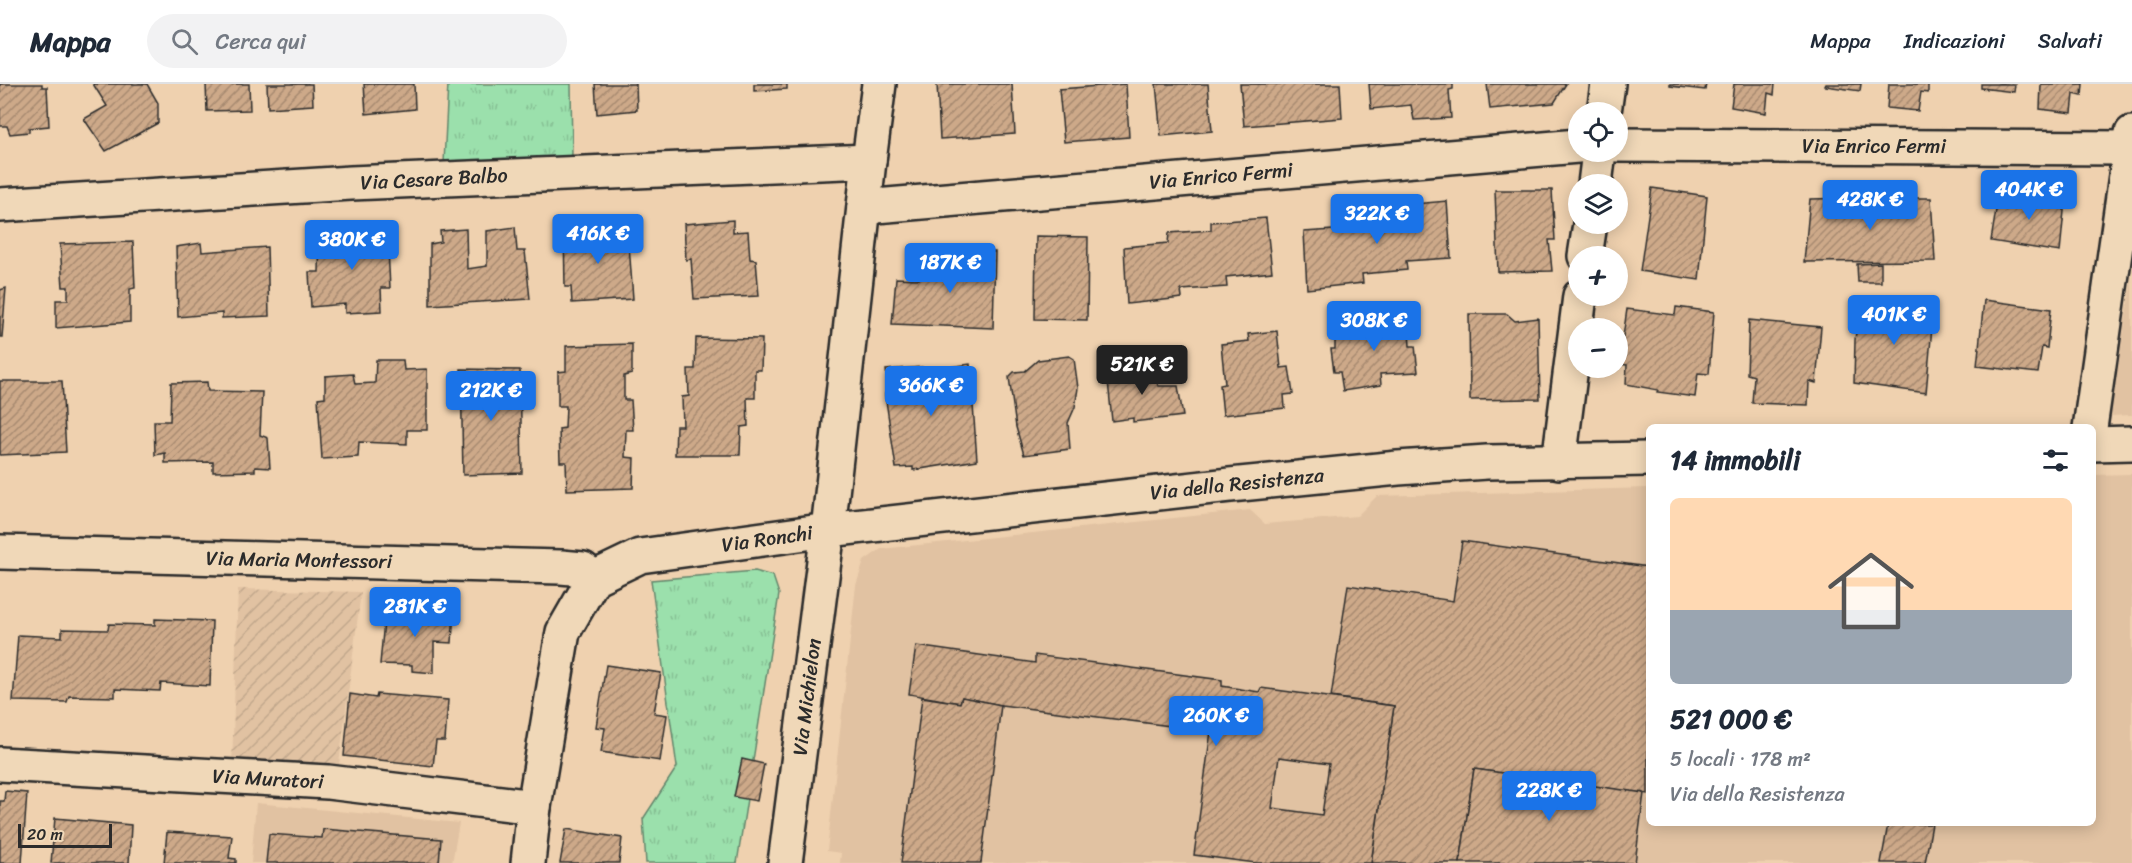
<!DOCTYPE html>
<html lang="it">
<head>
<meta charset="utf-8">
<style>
	:root { --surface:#fff; --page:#f2f2f3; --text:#1f2937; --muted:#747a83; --line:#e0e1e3; --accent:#1a73e8 }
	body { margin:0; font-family:Sriracha,sans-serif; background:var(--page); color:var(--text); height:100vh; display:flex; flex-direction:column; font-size:22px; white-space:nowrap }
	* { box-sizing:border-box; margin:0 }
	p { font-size:20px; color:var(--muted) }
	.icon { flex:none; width:33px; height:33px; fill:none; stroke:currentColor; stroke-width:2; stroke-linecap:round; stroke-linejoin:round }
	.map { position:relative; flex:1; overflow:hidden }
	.side { position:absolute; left:1646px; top:340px; width:450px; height:402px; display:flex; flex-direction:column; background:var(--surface); border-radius:9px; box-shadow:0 3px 15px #0003 }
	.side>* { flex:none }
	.controls { position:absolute; left:1568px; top:18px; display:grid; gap:12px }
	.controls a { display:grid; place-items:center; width:60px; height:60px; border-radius:50%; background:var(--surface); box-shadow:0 3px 15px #0003; font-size:30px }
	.scale { position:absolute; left:18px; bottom:15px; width:94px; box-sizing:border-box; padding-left:6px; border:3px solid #2b2b2b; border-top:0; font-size:16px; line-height:21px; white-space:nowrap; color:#2b2b2b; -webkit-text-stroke:4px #f0d8b8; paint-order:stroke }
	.price { position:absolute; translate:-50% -51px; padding:0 14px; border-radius:6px; background:var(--accent); color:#fff; font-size:20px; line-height:39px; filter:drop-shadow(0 2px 3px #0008) }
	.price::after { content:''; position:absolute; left:50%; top:36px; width:18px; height:14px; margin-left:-9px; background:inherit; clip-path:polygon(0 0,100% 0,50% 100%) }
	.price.current { background:#222; color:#fff }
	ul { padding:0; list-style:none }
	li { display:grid; align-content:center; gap:12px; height:318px; padding:0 24px }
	li span { display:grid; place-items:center; height:186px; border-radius:9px; color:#555 }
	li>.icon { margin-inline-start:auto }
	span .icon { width:108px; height:108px; fill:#fffc; stroke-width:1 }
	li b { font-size:26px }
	h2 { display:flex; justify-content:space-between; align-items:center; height:72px; padding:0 24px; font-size:26px }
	header { display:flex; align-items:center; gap:36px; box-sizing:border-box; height:84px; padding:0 30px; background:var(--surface); border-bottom:2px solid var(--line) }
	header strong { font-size:28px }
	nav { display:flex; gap:33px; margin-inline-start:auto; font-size:21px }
	.search { width:420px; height:54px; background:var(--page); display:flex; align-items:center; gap:15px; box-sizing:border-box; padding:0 21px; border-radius:33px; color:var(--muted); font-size:22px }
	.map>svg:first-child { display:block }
</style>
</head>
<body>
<header>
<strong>Mappa</strong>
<div class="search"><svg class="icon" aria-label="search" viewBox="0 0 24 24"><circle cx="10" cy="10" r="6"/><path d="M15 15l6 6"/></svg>Cerca qui</div>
<nav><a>Mappa</a><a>Indicazioni</a><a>Salvati</a></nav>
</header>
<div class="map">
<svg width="2132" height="779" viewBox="0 0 2132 779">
	<defs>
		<pattern id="industrial-furrows" width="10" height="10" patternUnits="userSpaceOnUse" patternTransform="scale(1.5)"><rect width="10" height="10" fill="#e1c2a2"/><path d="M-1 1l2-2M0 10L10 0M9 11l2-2" fill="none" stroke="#c1a78c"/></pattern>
		<pattern id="grass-tufts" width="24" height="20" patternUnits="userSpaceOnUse" patternTransform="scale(1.5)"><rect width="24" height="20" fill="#9be0ac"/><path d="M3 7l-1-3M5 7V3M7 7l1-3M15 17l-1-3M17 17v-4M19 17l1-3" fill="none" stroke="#86c094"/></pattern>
		<pattern id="building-hatch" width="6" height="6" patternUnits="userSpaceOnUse" patternTransform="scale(1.5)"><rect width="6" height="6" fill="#cda989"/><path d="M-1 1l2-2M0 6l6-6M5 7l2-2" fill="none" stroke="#a78a70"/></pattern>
	</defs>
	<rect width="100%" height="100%" fill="#efd1af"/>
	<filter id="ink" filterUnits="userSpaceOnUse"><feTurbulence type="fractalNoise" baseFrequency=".0167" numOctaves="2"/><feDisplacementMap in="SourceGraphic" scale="12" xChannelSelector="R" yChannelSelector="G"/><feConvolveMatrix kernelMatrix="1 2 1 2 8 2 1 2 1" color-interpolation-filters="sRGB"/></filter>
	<g filter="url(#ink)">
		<g fill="#e1c2a2">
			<polygon points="2132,195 2132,331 2110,332"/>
			<polygon points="2132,390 2132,779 840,779 841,769 827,767 856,501 864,477 881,465 1250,426 1265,440 1357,432 1377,412 1648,404 1648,740 2092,740 2093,391"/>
			<polygon points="256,719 459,739 452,779 251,779"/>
		</g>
		<polygon fill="url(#industrial-furrows)" points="238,505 361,508 338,688 232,682"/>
		<g fill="url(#grass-tufts)" stroke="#63866c" stroke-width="1.5">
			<polygon points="448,0 571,0 572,73 444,79"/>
			<polygon points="755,487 773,492 779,510 737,779 646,779 643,735 677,683 651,496"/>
		</g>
		<g fill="url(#building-hatch)" stroke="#2b2b2b" stroke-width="1.5" fill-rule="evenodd">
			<polygon points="0,0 42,0 42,3 47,3 49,42 29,44 29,48 10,50 7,42 0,42"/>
			<polygon points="93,0 147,0 158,19 158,39 106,67 84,35 107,22"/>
			<polygon points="206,0 249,0 250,26 207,27"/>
			<polygon points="267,0 312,0 313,21 268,24"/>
			<polygon points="364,0 414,0 415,25 366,30"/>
			<polygon points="595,0 636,0 637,26 597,30"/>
			<polygon points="754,0 787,0 787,5 754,7"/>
			<polygon points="937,0 1012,0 1015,50 940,55"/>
			<polygon points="1126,0 1129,53 1064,58 1059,5"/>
			<polygon points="1156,0 1208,0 1212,47 1161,52"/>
			<polygon points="1240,0 1340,0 1342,34 1244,42"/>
			<polygon points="1369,0 1453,0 1453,5 1449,6 1451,34 1414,36 1411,21 1371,25"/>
			<polygon points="1487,0 1566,0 1554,19 1490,25"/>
			<polygon points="1670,0 1706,0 1705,6 1670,2"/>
			<polygon points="1734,0 1775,0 1774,11 1768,9 1766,29 1731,23"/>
			<polygon points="1826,0 1861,0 1860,7 1825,2"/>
			<polygon points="1889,0 1928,0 1928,9 1921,8 1918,27 1887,24"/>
			<polygon points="1981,0 2015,0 2014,8 1981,4"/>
			<polygon points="2041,0 2083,0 2082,12 2074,10 2072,29 2040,25"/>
			<polygon points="1652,104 1707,112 1699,196 1640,187"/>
			<polygon points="1495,106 1552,106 1555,156 1549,156 1552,187 1498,188"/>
			<polygon points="1999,107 2065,117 2060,168 1991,157"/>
			<polygon points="1854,114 1859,119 1881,119 1886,114 1931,114 1935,177 1804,178 1810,115"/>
			<polygon points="1447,117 1451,174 1406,177 1407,186 1362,190 1363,199 1307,205 1304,148 1348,145 1348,134 1393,132 1392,122"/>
			<polygon points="1266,134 1272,188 1226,193 1227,203 1181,206 1182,214 1127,220 1124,163 1168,159 1169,149 1211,146 1211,138"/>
			<polygon points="733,136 733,148 748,147 750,175 756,176 759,212 694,215 691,175 686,176 684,140"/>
			<polygon points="515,143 517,167 525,167 530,215 430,221 430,160 441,158 440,147 466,145 467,185 487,182 487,147"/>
			<polygon points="619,143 619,147 628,147 633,215 572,219 571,203 565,203 564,146"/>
			<polygon points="387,145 390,204 381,204 382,227 345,229 345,220 311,223 309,188 319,188 320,150"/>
			<polygon points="1036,152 1088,153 1087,236 1035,235"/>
			<polygon points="133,158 135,204 130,205 130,238 56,244 56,216 68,216 68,203 63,203 60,160"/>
			<polygon points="201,159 202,168 267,163 269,232 222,234 222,229 178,233 176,163"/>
			<polygon points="951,167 995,168 993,244 892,240 896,194 919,195 919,191 950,190"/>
			<polygon points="1881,179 1881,198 1858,198 1857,180"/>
			<polygon points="6,204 2,253 0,253 0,206"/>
			<polygon points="1984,216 2051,225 2047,264 2042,263 2038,289 1977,282"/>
			<polygon points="1893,217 1934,221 1926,309 1854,299 1855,256 1859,222 1878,224 1879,221 1892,223"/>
			<polygon points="1676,223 1714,228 1709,290 1698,289 1695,313 1657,308 1658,306 1626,300 1627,281 1619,280 1627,225 1675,231"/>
			<polygon points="1469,230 1507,230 1515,237 1538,234 1540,315 1470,316"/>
			<polygon points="1408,232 1410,262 1415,262 1418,288 1380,290 1381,301 1343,307 1340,288 1334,288 1331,265 1335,265 1335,253 1344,252 1344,247 1363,245 1363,235"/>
			<polygon points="1749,236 1821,243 1816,299 1809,297 1808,321 1752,319 1754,292 1747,290"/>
			<polygon points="1277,247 1281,284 1289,283 1293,310 1284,311 1285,324 1223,331 1220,301 1225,300 1221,260 1249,257 1248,250"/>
			<polygon points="696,254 762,255 761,286 755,286 755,314 747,314 748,342 741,343 740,371 675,371 676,342 683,342 682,313 689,312 688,285 695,285"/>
			<polygon points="632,260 632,290 624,292 624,316 631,316 633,346 626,346 625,373 634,374 633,404 567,406 566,378 560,378 559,345 565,344 566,322 558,322 558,288 566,287 566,262"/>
			<polygon points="1069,272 1074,275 1078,304 1075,323 1068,339 1070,365 1024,371 1016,343 1009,293 1014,288 1025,287 1038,276"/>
			<polygon points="376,276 403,276 404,286 427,285 427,346 407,346 407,360 359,358 358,373 322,375 318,314 325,313 325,292 353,290 355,300 375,299"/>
			<polygon points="970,280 977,376 913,386 913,383 896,384 885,310 889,310 886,286 922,283 925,306 930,306 929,286"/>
			<polygon points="1156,284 1158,302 1178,302 1183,332 1133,338 1133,334 1112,337 1107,287"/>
			<polygon points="461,285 520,286 522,389 463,391"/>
			<polygon points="0,297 62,297 66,368 0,371"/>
			<polygon points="207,298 208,307 262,308 260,351 268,354 270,384 255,383 255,387 213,388 213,378 165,379 165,369 155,371 154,337 170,337 171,299"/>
			<polygon points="1462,457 1648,483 1648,710 1474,685 1460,779 1371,779 1394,622 1331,613 1348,501 1453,517"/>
			<polygon points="429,523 454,526 452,559 434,558 434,589 412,587 412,581 380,580 385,526 405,527 404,530 427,532"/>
			<polygon points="155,535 212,537 210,602 161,599 160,607 115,605 115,613 69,612 67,618 13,617 18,551 62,553 62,545 108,546 109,540 155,541"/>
			<path d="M916,562L1035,579V571L1222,596V602L1259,608L1261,604L1394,622L1371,779H1256L1194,771L1211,647L1001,621L962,613L960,619L909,610ZM1279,673L1329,680L1322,731L1272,724Z"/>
			<polygon points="606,581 661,589 654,629 667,631 660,677 601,668 605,644 596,643"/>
			<polygon points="350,610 376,614 377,610 448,616 445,657 436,657 433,682 344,672"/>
			<polygon points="922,613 960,619 962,613 1001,621 981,779 901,779"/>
			<polygon points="742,675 764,680 757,717 734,713"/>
			<polygon points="1474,685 1644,709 1635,779 1460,779"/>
			<polygon points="5,707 27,709 22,779 0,779 0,717 4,717"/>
			<polygon points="55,734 131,741 129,779 51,779"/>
			<polygon points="1888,740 1932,740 1925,779 1881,779"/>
			<polygon points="323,745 441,755 439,779 266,779 269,750 322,754"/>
			<polygon points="566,745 622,754 619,779 560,779"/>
			<polygon points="167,748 232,752 229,774 236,775 236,779 164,779"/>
		</g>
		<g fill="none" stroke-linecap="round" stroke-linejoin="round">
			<g stroke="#2b2b2b" stroke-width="38">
				<g id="street">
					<polyline points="1604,28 1608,0"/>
					<polyline points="1617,61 2131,64"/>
					<polyline points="1595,100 1599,68"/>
					<polyline points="0,121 351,99 869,77"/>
					<polyline points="864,123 1578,62"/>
					<polyline points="1585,172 1590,140"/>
					<polyline points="2090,344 2132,49"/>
					<polyline points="2092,360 2132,359"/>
					<polyline points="1559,378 1580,212"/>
					<polyline points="0,468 561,483 583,485 594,494"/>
					<polyline points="0,680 328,698 534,723"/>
					<polyline points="528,779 534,723 563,548 594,494 640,472 828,446 1230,401 1398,384 1487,378 1648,375"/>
					<polyline points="785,779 828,446 869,77 879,0"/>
				</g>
			</g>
			<use href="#street" stroke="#f0d8b8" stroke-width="33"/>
		</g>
	</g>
	<g text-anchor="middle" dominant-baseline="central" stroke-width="6" stroke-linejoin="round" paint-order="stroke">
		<g font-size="20" fill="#2b2b2b" stroke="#f0d8b8">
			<text x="1874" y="62">Via Enrico Fermi</text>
			<text transform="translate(1221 92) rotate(-5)">Via Enrico Fermi</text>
			<text transform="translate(434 95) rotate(-3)">Via Cesare Balbo</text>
			<text transform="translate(1237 400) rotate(-6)">Via della Resistenza</text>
			<text transform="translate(767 455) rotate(-8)">Via Ronchi</text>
			<text transform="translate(299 476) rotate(1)">Via Maria Montessori</text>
			<text transform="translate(807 613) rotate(-83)">Via Michielon</text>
			<text transform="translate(268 695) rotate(3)">Via Muratori</text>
		</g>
	</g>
</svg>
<div class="controls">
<a><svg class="icon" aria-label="locate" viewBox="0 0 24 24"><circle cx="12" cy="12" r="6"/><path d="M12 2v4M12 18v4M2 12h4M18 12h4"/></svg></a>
<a><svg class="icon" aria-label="layers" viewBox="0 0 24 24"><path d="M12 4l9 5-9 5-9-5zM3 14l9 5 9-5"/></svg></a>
<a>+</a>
<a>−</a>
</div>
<div class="scale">20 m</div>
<b class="price" style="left:2029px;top:137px">404K €</b>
<b class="price" style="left:1870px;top:147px">428K €</b>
<b class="price" style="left:1377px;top:161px">322K €</b>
<b class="price" style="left:598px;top:181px">416K €</b>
<b class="price" style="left:352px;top:187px">380K €</b>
<b class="price" style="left:950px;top:210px">187K €</b>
<b class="price" style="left:1894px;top:262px">401K €</b>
<b class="price" style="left:1374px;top:268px">308K €</b>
<b class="price current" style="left:1142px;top:312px">521K €</b>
<b class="price" style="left:931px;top:333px">366K €</b>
<b class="price" style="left:491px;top:338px">212K €</b>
<b class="price" style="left:415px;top:554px">281K €</b>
<b class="price" style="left:1216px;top:663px">260K €</b>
<b class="price" style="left:1549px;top:738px">228K €</b>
<section class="side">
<h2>14 immobili<svg class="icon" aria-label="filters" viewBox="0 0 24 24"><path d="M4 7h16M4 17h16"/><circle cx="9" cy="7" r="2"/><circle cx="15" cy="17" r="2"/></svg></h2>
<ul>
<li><span style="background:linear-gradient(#ffd9b3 60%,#9aa5b1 0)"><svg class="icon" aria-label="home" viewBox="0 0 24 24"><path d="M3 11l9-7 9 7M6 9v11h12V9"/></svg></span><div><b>521 000 €</b><p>5 locali · 178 m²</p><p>Via della Resistenza</p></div></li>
</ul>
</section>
</div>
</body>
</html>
